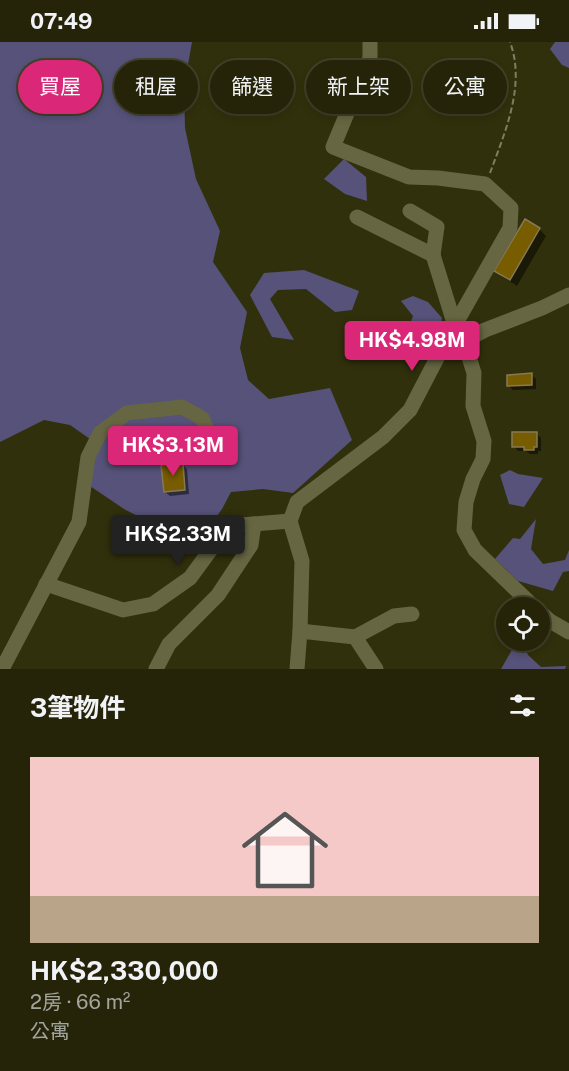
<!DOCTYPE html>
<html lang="zh-TW">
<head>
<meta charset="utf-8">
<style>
	:root { --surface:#252409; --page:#2d2c12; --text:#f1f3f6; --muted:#a3a49c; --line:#42412a; --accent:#db2777 }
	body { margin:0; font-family:"Public Sans","Noto Sans TC",sans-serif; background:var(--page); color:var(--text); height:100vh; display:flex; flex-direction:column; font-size:22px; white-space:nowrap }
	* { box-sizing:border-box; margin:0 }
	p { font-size:20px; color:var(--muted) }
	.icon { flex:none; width:33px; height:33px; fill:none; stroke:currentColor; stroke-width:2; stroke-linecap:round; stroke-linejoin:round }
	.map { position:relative; height:627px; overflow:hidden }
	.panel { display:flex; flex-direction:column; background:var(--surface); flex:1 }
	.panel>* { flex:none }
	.hud { position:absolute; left:18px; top:18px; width:534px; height:54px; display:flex; gap:12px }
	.fabs { position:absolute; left:496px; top:555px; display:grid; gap:12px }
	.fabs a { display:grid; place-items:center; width:54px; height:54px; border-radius:50%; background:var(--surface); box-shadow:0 3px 9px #0003,0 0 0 2px var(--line); font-size:30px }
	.price { position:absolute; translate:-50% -51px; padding:0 14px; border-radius:6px; background:var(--accent); color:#fff; font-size:20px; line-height:39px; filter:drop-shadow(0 2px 3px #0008) }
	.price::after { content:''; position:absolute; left:50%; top:36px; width:18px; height:14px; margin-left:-9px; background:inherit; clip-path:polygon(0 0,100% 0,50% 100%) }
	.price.active { background:#222; color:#fff }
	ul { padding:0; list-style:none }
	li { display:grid; align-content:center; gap:12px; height:318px; padding:0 30px }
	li+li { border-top:2px solid var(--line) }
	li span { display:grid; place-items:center; height:186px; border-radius:0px; color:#555 }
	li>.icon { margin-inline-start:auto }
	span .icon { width:108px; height:108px; fill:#fffc; stroke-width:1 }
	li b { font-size:26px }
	h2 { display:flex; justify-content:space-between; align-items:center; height:72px; padding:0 30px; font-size:26px }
	.tag { padding:0 21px; border-radius:27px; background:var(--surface); box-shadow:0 3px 9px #0003,0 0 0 2px var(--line); font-size:21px; line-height:54px }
	.tag.active { background:var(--accent); color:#fff }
	.status { display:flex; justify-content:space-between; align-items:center; height:42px; padding:0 30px; background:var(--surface); direction:ltr }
	.status svg { height:16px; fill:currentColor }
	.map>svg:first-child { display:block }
</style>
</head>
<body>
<div class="status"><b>07:49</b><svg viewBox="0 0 49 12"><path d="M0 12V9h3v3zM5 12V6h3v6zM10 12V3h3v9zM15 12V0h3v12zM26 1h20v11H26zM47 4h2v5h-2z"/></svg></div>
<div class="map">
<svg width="569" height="627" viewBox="0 0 569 627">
	<rect width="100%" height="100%" fill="#31300c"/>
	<g fill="#565279">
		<polygon points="0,0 192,0 184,45 185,86 196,137 220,189 213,220 247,270 240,306 248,338 269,357 330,346 352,398 293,451 263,447 231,450 222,467 190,511 151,481 124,467 90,444 90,397 70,383 44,378 0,400"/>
		<polygon points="555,0 569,0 569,26 562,23 550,7"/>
		<polygon points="344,117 366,135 367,159 345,152 324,137"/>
		<polygon points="304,228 359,249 352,268 335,270 306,247 278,248 270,257 294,298 272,295 250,253 264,231"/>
		<polygon points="413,254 428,260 442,276 438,297 427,314 402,303 413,274 401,259"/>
		<polygon points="510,428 518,432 543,436 524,465 509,462 500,433"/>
		<polygon points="536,477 531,507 543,522 565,518 569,508 569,529 563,530 553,549 518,539 495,517 513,496 520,497"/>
		<polygon points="522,599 528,613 541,625 566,624 565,627 501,627 513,606"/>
	</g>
	<g fill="#0007">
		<polygon points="539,187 546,194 517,244 503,235 496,228"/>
		<polygon points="531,333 536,337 536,347 513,348 509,344"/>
		<polygon points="536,391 541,396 541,409 538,409 538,412 530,412 526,409 518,409 514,404"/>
		<polygon points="182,422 187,427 189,452 170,454 165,450"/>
	</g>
	<g fill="#775c00" stroke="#877955" stroke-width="1.5">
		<polygon points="525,177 540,186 510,238 494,229"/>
		<polygon points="532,331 532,343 507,344 507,333"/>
		<polygon points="512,390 537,390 537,405 534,405 534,408 524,408 524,405 512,405"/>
		<polygon points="183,421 185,448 164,450 161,423"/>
	</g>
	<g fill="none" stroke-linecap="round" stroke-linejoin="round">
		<path stroke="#7f7e62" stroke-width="2" stroke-dasharray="6 3" stroke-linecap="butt" d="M490,131C505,90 526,43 510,0"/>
		<g stroke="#666642" stroke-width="15">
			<polyline points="410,169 437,185 433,213"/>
			<polyline points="357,175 433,213 455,284"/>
			<polyline points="453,298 462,300 485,288 542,266 569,253"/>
			<polyline points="462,300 468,312 474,331 473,364 484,399 483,417 473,437 466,460 464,488 475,508 535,566"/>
			<polyline points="46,542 123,568 153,562 190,536 228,484 290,479"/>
			<polyline points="540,570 550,579 569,590"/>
			<polyline points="300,589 355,595 376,627"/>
			<polyline points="355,595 394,574 412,572"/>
			<polyline points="2,627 79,480 88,415 100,391 127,371 182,365 202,376 210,395"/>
			<polyline points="156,627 169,602 218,553 251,503 254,482"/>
			<polyline points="297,627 300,589 302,519 290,479 297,460 383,395 410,368 447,297 510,186 511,166 485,142 438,136 409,135 333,105 370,16 370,0"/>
		</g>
	</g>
</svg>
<div class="fabs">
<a><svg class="icon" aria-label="locate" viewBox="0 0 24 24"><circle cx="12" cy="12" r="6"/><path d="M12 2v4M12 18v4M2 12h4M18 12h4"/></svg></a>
</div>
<b class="price" style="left:412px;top:330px">HK$4.98M</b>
<b class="price" style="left:173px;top:435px">HK$3.13M</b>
<b class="price active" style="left:178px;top:524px">HK$2.33M</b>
<div class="hud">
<a class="tag active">買屋</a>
<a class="tag">租屋</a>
<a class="tag">篩選</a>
<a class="tag">新上架</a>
<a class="tag">公寓</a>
</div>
</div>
<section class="panel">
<h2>3筆物件<svg class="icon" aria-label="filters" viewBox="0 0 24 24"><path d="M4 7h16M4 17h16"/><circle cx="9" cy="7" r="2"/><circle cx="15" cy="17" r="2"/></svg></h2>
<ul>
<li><span style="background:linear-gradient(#f6c9c9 75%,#b9a48a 0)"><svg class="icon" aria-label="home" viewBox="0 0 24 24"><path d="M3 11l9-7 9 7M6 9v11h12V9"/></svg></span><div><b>HK$2,330,000</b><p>2房 · 66 m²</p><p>公寓</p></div></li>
</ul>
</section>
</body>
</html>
